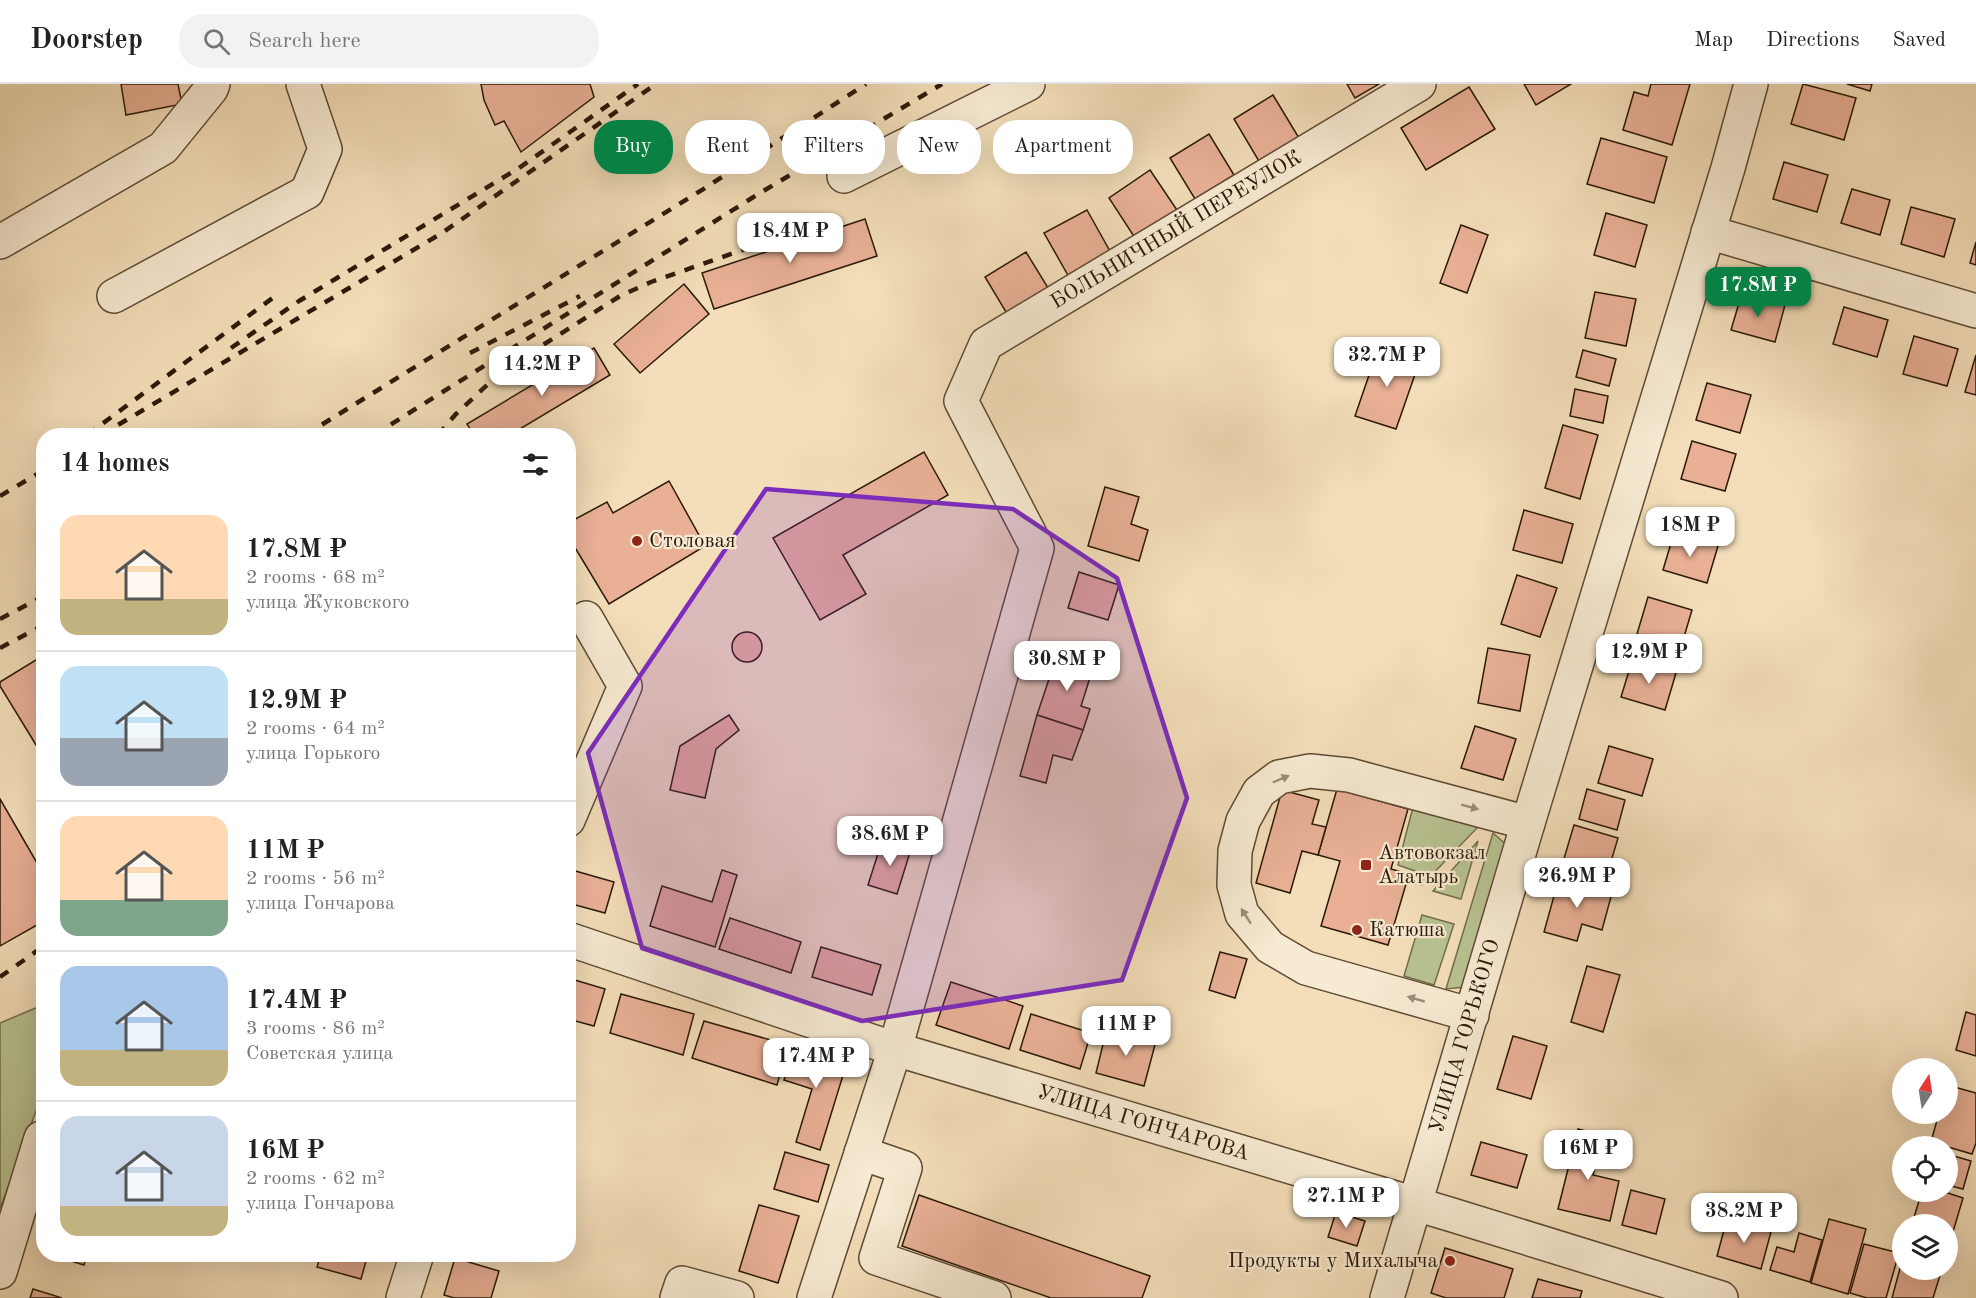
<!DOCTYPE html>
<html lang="en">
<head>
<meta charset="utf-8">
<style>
	:root { --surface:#fff; --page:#f2f2f2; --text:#222; --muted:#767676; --line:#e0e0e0; --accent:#0b8043 }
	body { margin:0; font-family:"Old Standard TT",serif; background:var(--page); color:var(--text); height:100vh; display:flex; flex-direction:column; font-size:22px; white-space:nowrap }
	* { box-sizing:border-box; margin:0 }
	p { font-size:20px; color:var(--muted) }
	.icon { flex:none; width:33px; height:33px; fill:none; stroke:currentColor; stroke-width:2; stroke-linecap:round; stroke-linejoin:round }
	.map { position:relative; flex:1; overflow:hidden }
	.panel { position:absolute; left:36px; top:344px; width:540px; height:834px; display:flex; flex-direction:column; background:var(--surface); border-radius:24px; box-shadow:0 6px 24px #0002 }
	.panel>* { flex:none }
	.guide { position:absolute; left:594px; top:36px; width:570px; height:54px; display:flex; gap:12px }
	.needle { width:39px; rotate:12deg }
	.buttons { position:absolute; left:1892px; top:974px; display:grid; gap:12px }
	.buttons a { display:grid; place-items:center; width:66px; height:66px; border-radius:50%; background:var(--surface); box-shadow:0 6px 24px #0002; font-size:30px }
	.price { position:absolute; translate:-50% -51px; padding:0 14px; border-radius:12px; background:#fff; color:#222; font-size:20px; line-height:39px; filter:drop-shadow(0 2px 3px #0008) }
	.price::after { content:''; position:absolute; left:50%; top:36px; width:18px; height:14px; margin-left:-9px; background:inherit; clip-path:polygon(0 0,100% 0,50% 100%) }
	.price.on { background:var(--accent); color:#fff }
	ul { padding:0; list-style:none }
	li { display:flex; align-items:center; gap:18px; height:150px; padding:0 24px }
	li+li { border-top:2px solid var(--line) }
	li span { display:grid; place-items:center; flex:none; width:168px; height:120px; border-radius:18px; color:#555 }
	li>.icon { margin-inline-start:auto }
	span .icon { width:72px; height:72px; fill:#fffc; stroke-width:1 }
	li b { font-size:26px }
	h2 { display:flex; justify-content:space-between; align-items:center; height:72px; padding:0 24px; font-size:26px }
	.tag { padding:0 21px; border-radius:24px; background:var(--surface); box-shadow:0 6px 24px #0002; font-size:21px; line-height:54px }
	.tag.on { background:var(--accent); color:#fff }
	header { display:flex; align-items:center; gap:36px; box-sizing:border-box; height:84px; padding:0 30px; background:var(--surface); border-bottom:2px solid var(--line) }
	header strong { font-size:28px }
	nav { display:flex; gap:33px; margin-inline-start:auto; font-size:21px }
	.search { width:420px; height:54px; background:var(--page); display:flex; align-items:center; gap:15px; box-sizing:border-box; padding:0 21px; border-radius:24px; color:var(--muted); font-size:22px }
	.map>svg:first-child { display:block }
</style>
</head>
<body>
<header>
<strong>Doorstep</strong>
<div class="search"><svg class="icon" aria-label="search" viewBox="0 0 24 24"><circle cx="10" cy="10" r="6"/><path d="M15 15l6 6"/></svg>Search here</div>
<nav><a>Map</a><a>Directions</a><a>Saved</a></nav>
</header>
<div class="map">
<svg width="1976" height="1214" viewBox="0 0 1976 1214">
	<rect width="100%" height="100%" fill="#f3deb9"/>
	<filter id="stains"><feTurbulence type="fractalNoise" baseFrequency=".00333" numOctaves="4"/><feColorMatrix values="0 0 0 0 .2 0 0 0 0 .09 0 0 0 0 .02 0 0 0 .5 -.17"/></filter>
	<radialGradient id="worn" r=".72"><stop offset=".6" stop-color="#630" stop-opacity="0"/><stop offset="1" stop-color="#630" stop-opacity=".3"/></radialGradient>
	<g fill="#b8c291" stroke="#726e4c" stroke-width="1.5">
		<polygon points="1413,723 1479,742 1422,801 1412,799 1415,787 1398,781"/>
		<polygon points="1493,749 1509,763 1465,903 1446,905"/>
		<polygon points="1478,757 1461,815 1433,807"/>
		<polygon points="1422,831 1454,840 1434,901 1404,892"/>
		<polygon points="43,921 43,1023 36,1027 0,1125 0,939"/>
	</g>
	<g fill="#e9b096" stroke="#2b1908" stroke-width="1.5">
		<polygon points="121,0 178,0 182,20 126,31"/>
		<polygon points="481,0 590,0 594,13 521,68 504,37 495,41 484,16"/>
		<polygon points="1347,0 1379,0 1355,14"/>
		<polygon points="1524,0 1571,0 1536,21"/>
		<polygon points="1651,0 1690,0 1672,61 1623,46 1634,8 1648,12"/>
		<polygon points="1803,0 1856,14 1844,56 1791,40"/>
		<polygon points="1847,0 1872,0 1870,7"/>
		<polygon points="1469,3 1495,45 1426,86 1401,44"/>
		<polygon points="1273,11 1299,54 1260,79 1234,35"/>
		<polygon points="1209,50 1234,91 1195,115 1170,74"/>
		<polygon points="1601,54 1667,73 1654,119 1587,100"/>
		<polygon points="1784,78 1828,91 1817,128 1773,115"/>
		<polygon points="1150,86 1177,126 1135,154 1109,114"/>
		<polygon points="1852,105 1890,116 1880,151 1841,139"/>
		<polygon points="1911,123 1955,135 1944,173 1901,160"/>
		<polygon points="1087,126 1111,169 1069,193 1044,149"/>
		<polygon points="1606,129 1647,141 1635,183 1594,171"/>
		<polygon points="865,135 877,172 714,225 702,189"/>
		<polygon points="1461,141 1488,151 1467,209 1440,199"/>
		<polygon points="1976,158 1976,181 1970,179"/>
		<polygon points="1026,168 1050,207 1009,233 985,193"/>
		<polygon points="684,200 709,230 640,289 614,260"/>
		<polygon points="1595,208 1636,215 1626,262 1585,254"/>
		<polygon points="1742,209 1785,221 1775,258 1731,246"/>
		<polygon points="1844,223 1888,236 1877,273 1833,260"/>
		<polygon points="1914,252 1958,265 1947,302 1903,290"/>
		<polygon points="1379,262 1420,276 1396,345 1355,332"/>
		<polygon points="594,264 610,291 510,351 474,351 467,340"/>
		<polygon points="1583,266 1616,275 1609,302 1576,293"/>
		<polygon points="1976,271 1976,311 1965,308"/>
		<polygon points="1707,299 1751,311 1740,349 1696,336"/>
		<polygon points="1575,305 1608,312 1603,339 1570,332"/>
		<polygon points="1563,341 1598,351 1580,415 1545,404"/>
		<polygon points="1692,357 1736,370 1725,407 1681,395"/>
		<polygon points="924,368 948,411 843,471 866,510 820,536 773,454"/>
		<polygon points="669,397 705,462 609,520 568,452 568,439 607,418 613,429"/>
		<polygon points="1105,403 1139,413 1131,440 1148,446 1139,477 1088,462"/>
		<polygon points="1524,426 1573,440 1562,479 1513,466"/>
		<polygon points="1674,449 1718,462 1707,499 1663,486"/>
		<polygon points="1079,488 1119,501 1108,536 1068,524"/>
		<polygon points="1517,491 1557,504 1540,553 1501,540"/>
		<polygon points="1648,513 1692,526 1681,563 1637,550"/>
		<circle cx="747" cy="563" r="15"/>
		<polygon points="568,556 574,558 568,574"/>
		<polygon points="1488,564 1530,571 1520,627 1478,619"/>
		<polygon points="1058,568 1094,581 1081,622 1090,625 1083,646 1037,631"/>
		<polygon points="44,571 44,674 0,602 0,598"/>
		<polygon points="1632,577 1676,589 1665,626 1621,613"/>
		<polygon points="729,631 739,646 716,665 705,714 670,706 680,662"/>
		<polygon points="1037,631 1083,646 1072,676 1053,671 1046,699 1020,692"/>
		<polygon points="1475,642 1516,655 1503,696 1461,684"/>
		<polygon points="1609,662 1653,675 1642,712 1598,699"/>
		<polygon points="1337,705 1408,725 1391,785 1409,790 1388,861 1321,842 1340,777 1318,771"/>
		<polygon points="1587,705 1625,716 1617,746 1579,735"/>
		<polygon points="1282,706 1319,716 1312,740 1326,743 1318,771 1302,767 1290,809 1256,799"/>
		<polygon points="0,715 44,791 44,837 0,862"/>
		<polygon points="1574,741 1618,754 1607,791 1563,778"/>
		<polygon points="882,757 911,765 897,810 868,801"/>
		<polygon points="572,786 614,798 605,829 568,819 568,798"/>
		<polygon points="722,786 737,791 715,863 650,842 662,802 712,818"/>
		<polygon points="1559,794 1612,809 1602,846 1582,840 1577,857 1544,848"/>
		<polygon points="730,834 801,858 791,889 719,865"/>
		<polygon points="821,863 881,881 872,911 812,893"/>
		<polygon points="1220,868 1247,875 1235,914 1209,906"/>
		<polygon points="1587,882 1620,891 1603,948 1571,938"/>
		<polygon points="568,894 605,905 594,942 568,935"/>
		<polygon points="951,898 1023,922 1009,965 936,941"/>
		<polygon points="621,910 694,930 683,971 610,949"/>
		<polygon points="1966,928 1976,931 1976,972 1956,966"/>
		<polygon points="1031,930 1091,949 1080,985 1020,966"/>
		<polygon points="704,937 788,961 777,1001 692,974"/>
		<polygon points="1107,944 1156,957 1144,1002 1096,989"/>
		<polygon points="1513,952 1547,962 1531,1015 1497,1005"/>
		<polygon points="795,959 848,975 820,1066 796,1058 812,1005 784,996"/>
		<polygon points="1947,1001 1976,1009 1976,1059 1972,1070 1931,1058 1939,1029 1947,1029"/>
		<polygon points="1578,1045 1603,1051 1593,1091 1619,1097 1610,1137 1558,1125"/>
		<polygon points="1481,1058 1527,1071 1517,1104 1471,1091"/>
		<polygon points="785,1068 829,1081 818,1118 774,1105"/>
		<polygon points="1947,1070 1971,1077 1963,1105 1947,1101"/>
		<polygon points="1631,1106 1665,1115 1656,1150 1622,1141"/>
		<polygon points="1922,1107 1942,1107 1963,1114 1947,1168 1947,1140 1912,1140"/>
		<polygon points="919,1111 1150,1192 1142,1214 1051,1214 902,1162"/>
		<polygon points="759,1121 799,1132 778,1199 739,1187"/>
		<polygon points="1336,1128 1365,1137 1357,1162 1328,1153"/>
		<polygon points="1727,1135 1771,1148 1761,1185 1717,1172"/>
		<polygon points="1829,1135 1866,1145 1848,1210 1811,1199"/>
		<polygon points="1799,1149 1822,1156 1810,1198 1770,1186 1777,1163 1794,1168"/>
		<polygon points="1864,1160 1899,1169 1886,1214 1867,1214 1850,1209"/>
		<polygon points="1445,1164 1513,1185 1504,1214 1446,1214 1431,1209"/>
		<polygon points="48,1170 87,1170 84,1181"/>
		<polygon points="321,1170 368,1170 361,1195 317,1183"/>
		<polygon points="455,1174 499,1187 491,1214 454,1214 444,1211"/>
		<polygon points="1902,1177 1902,1185 1942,1185 1933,1214 1892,1214"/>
		<polygon points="1538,1195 1582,1207 1580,1214 1532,1214"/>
		<polygon points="33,1205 62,1214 30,1214"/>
	</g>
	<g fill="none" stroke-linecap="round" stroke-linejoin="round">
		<g stroke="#5d4a34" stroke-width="36">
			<g id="minor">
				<polyline points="844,92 1028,0"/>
				<polyline points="1708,148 1976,227"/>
				<polyline points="0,158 163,64 211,5 213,0"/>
				<polyline points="114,212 307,108 325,65 303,0"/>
				<polyline points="568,736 625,602 586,534"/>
				<path id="s1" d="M568,855L895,965L1449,1130L1721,1214"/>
				<polyline points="1472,931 1306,884 1270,863 1242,830 1234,801 1235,767 1243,737 1259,708 1279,693 1310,687 1349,691 1528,739"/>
				<polyline points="861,1069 905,1084 876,1174 994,1214"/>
				<polyline points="0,1188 41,1054"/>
				<polyline points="403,1214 417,1170"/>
				<polyline points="677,1214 682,1199 737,1214"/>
				<path id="s2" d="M814,1214L895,965L1037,464L961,317L986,260L1419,0"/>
				<path id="s3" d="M1387,1214L1528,739L1728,84L1751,0"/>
			</g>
		</g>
		<use href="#minor" stroke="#f7ead2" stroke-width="33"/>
		<g stroke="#2b1908" stroke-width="4.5" stroke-dasharray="10 10" stroke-linecap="butt">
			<polyline points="231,264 299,217 519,84 638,0"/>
			<polyline points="470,269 580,212"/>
			<polyline points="87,351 274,213"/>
			<polyline points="101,351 442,149 656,0"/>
			<polyline points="305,351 705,104 866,0"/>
			<polyline points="374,351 760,109 942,0"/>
			<polyline points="438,351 455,331 502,287 620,212 651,198 771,156"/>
			<polyline points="0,412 44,386"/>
			<polyline points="0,535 44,512"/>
			<polyline points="0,564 44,541"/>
			<polyline points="0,893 44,862"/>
		</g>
	</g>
	<defs><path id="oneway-solid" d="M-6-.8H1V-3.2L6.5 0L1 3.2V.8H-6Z" transform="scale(1.5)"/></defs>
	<g fill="#9b8c77">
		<use href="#oneway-solid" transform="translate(1281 695) rotate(-23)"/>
		<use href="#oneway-solid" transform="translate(1470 723) rotate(15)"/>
		<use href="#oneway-solid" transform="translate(1246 832) rotate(-123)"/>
		<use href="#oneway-solid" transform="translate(1416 915) rotate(-164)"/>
	</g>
	<path fill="#7b2cbf" fill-opacity="0.2" stroke="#7b2cbf" stroke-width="4.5" stroke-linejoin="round" d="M766,405L1013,425L1117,494L1187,714L1122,896L862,937L642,864L588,669Z"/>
	<g fill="#8f2418" stroke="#f7ead2" stroke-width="2">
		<circle cx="637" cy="457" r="6"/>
		<rect x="1360" y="775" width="12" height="12" rx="3"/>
		<circle cx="1357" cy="846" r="6"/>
		<circle cx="1450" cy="1177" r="6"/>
	</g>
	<g text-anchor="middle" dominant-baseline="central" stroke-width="4.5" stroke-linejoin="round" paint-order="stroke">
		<g font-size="21" fill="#2b1908" stroke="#f7ead2">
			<text stroke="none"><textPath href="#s2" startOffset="1232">БОЛЬНИЧНЫЙ ПЕРЕУЛОК</textPath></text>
			<text stroke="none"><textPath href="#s3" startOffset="273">УЛИЦА ГОРЬКОГО</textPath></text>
			<text stroke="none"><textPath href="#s1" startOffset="604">УЛИЦА ГОНЧАРОВА</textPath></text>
		</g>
		<g font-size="21" fill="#2b1908" stroke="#f7ead2" text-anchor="start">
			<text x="649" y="457">Столовая</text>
			<text x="1378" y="769">Автовокзал<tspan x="1378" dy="24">Алатырь</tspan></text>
			<text x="1369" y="846">Катюша</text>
			<text x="1438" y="1177" text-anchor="end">Продукты у Михалыча</text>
		</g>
	</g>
	<rect width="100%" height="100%" filter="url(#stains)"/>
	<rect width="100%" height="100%" fill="url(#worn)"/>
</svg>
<div class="buttons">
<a><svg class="needle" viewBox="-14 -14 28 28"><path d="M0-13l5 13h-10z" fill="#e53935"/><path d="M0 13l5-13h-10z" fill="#767676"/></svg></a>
<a><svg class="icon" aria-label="locate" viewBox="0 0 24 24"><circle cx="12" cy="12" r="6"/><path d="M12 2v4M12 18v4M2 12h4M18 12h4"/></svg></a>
<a><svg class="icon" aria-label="layers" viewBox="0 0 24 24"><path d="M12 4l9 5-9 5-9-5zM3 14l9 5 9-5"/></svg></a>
</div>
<b class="price" style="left:790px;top:180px">18.4M ₽</b>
<b class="price on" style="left:1758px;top:234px">17.8M ₽</b>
<b class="price" style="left:1387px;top:304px">32.7M ₽</b>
<b class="price" style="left:542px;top:313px">14.2M ₽</b>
<b class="price" style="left:1690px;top:474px">18M ₽</b>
<b class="price" style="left:1649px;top:601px">12.9M ₽</b>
<b class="price" style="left:1067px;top:608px">30.8M ₽</b>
<b class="price" style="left:890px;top:783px">38.6M ₽</b>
<b class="price" style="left:1577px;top:825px">26.9M ₽</b>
<b class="price" style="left:1126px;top:973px">11M ₽</b>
<b class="price" style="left:816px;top:1005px">17.4M ₽</b>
<b class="price" style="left:1588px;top:1097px">16M ₽</b>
<b class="price" style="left:1346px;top:1145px">27.1M ₽</b>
<b class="price" style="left:1744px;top:1160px">38.2M ₽</b>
<div class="guide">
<a class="tag on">Buy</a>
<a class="tag">Rent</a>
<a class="tag">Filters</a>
<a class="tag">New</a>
<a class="tag">Apartment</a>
</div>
<section class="panel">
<h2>14 homes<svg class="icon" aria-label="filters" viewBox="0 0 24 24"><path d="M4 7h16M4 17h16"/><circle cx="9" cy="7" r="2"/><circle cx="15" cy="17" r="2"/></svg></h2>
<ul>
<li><span style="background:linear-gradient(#ffd9b3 70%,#c2b280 0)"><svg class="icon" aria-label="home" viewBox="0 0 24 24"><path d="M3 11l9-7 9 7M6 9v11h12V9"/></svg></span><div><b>17.8M ₽</b><p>2 rooms · 68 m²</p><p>улица Жуковского</p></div></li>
<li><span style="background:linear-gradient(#bfe0f5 60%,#9aa5b1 0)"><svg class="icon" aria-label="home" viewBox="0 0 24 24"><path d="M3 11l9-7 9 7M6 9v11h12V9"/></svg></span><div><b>12.9M ₽</b><p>2 rooms · 64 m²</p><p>улица Горького</p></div></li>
<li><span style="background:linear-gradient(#ffd9b3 70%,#7fa58c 0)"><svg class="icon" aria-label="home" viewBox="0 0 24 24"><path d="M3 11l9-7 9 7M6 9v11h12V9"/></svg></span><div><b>11M ₽</b><p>2 rooms · 56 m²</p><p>улица Гончарова</p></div></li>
<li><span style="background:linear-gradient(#a9c7e8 70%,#c2b280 0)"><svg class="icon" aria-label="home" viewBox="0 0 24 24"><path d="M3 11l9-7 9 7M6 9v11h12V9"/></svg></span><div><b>17.4M ₽</b><p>3 rooms · 86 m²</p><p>Советская улица</p></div></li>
<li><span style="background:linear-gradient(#c9d6e8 75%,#c2b280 0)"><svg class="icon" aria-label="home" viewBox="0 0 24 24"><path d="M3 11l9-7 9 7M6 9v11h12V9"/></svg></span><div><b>16M ₽</b><p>2 rooms · 62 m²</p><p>улица Гончарова</p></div></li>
</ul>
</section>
</div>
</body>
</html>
